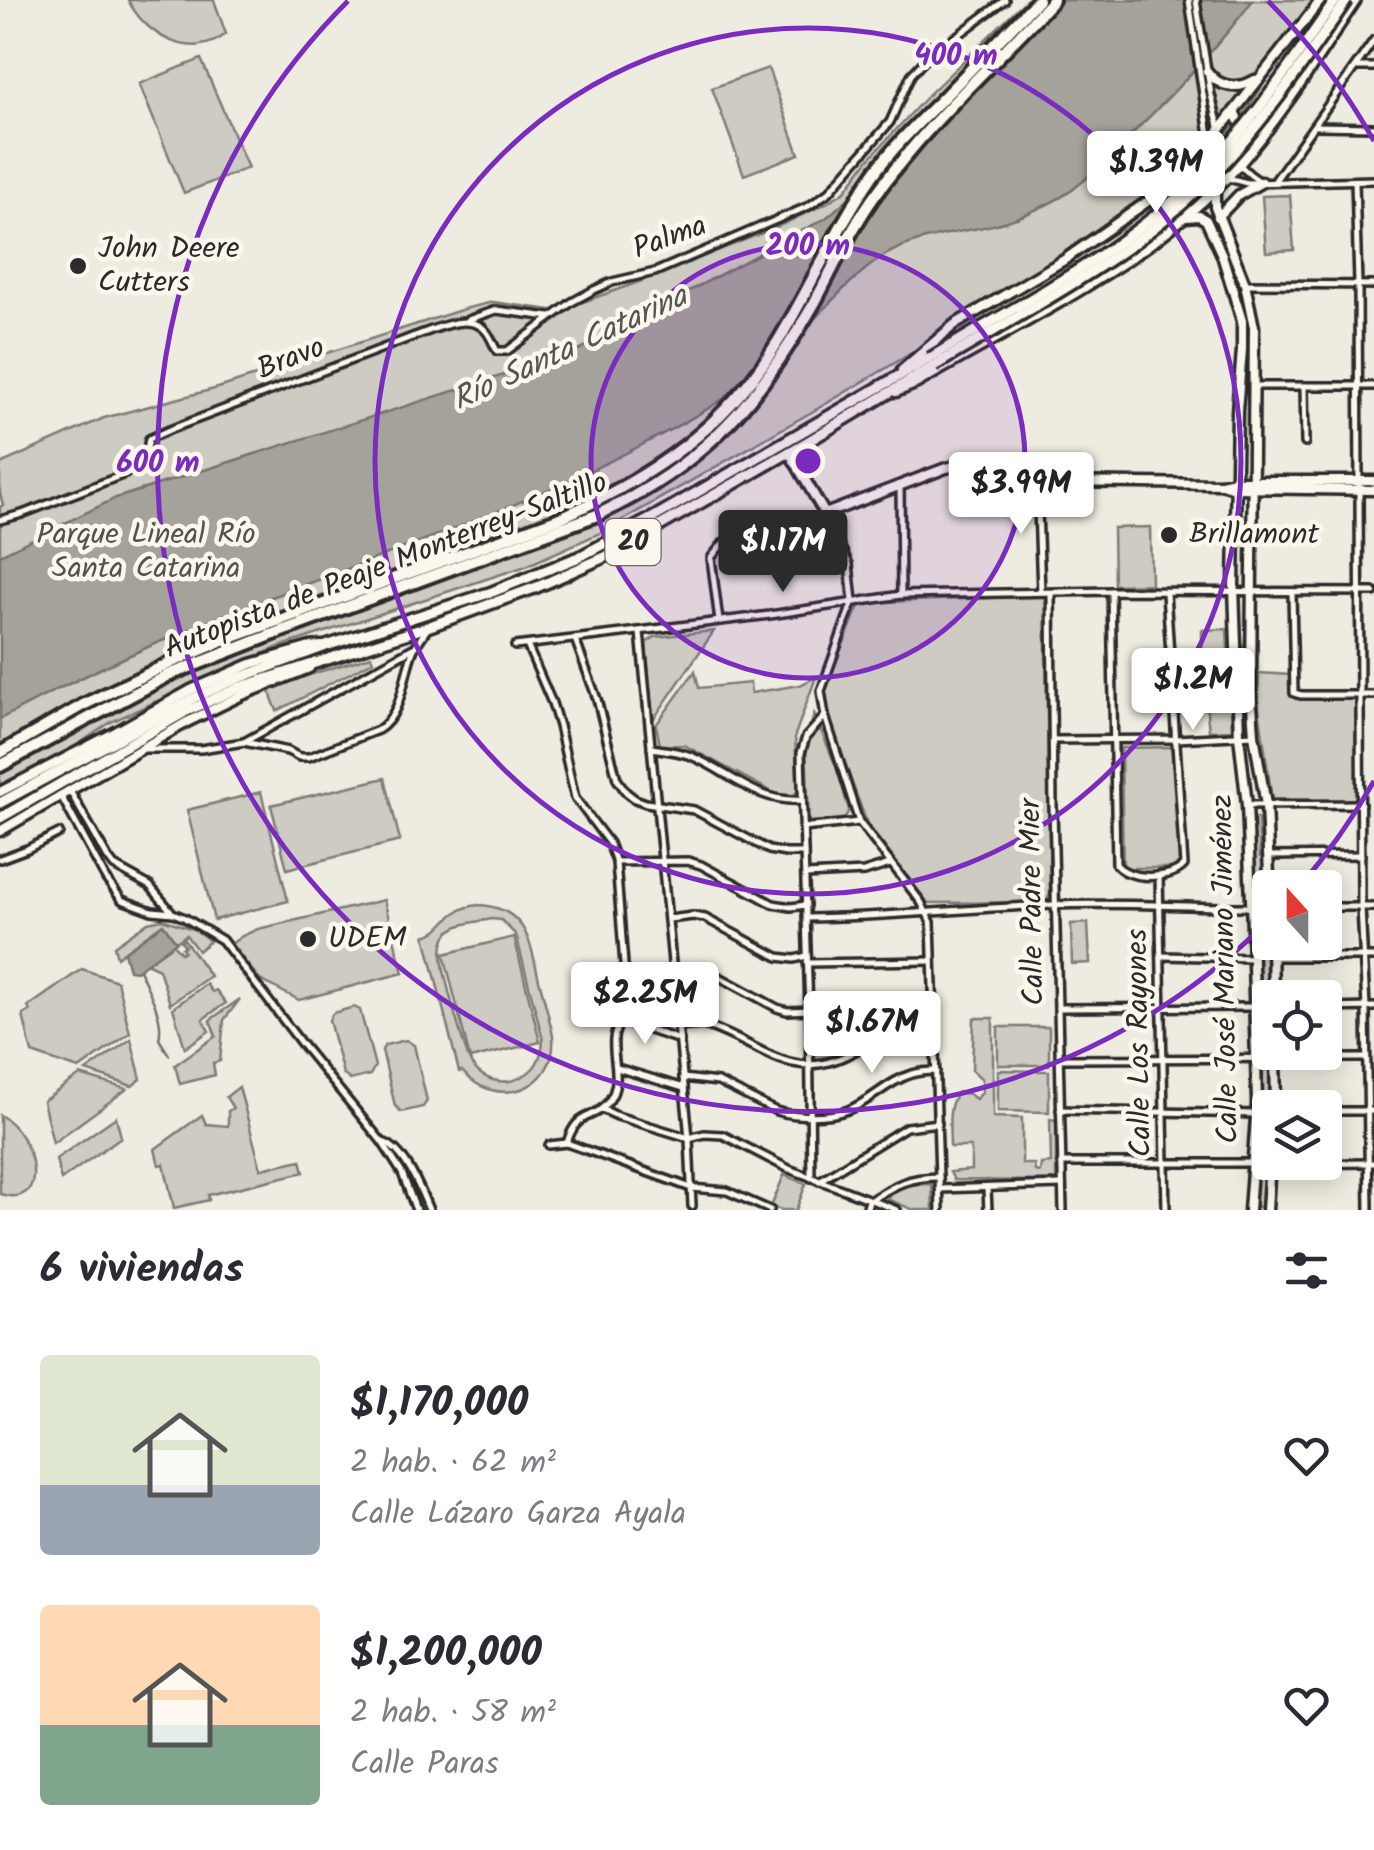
<!DOCTYPE html>
<html lang="es">
<head>
<meta charset="utf-8">
<style>
	:root { --surface:#fff; --page:#f2f2f3; --text:#2b2b33; --muted:#7c7c81; --accent:#2b2b2b }
	body { margin:0; font-family:Kalam,sans-serif; background:var(--page); color:var(--text); height:100vh; display:flex; flex-direction:column; font-size:38px; white-space:nowrap }
	* { box-sizing:border-box; margin:0 }
	p { font-size:32px; color:var(--muted) }
	.icon { flex:none; width:55px; height:55px; fill:none; stroke:currentColor; stroke-width:2; stroke-linecap:round; stroke-linejoin:round }
	.map { position:relative; height:1210px; overflow:hidden }
	.panel { display:flex; flex-direction:column; background:var(--surface); flex:1 }
	.panel>* { flex:none }
	.needle { width:65px; rotate:339deg }
	.tools { position:absolute; left:1252px; top:870px; display:grid; gap:20px }
	.tools a { display:grid; place-items:center; width:90px; height:90px; border-radius:10px; background:var(--surface); box-shadow:0 5px 25px #0003; font-size:50px }
	.price { position:absolute; translate:-50% -85px; padding:0 22px; border-radius:10px; background:#fff; color:#222; font-size:32px; line-height:65px; filter:drop-shadow(0 2px 5px #0008) }
	.price::after { content:''; position:absolute; left:50%; top:60px; width:30px; height:22px; margin-left:-15px; background:inherit; clip-path:polygon(0 0,100% 0,50% 100%) }
	.price.current { background:var(--accent); color:#fff }
	ul { padding:0; list-style:none }
	li { display:flex; align-items:center; gap:30px; height:250px; padding:0 40px }
	li span { display:grid; place-items:center; flex:none; width:280px; height:200px; border-radius:10px; color:#555 }
	li>.icon { margin-inline-start:auto }
	span .icon { width:120px; height:120px; fill:#fffc; stroke-width:1 }
	li b { font-size:42px }
	h2 { display:flex; justify-content:space-between; align-items:center; height:120px; padding:0 40px; font-size:42px }
	.map>svg:first-child { display:block }
</style>
</head>
<body>
<div class="map">
<svg width="1374" height="1210" viewBox="0 0 1374 1210">
	<rect width="100%" height="100%" fill="#eeebe0"/>
	<filter id="ink" filterUnits="userSpaceOnUse"><feTurbulence type="fractalNoise" baseFrequency=".01" numOctaves="2"/><feDisplacementMap in="SourceGraphic" scale="20" xChannelSelector="R" yChannelSelector="G"/><feConvolveMatrix kernelMatrix="1 2 1 2 8 2 1 2 1" color-interpolation-filters="sRGB"/></filter>
	<g filter="url(#ink)">
		<g fill="#cecbc2" stroke="#7c7b76" stroke-width="2.5" fill-rule="evenodd">
			<path d="M128,0H214L226,34C191,62 145,35 128,0Z"/>
			<polygon points="1026,0 1321,0 1245,112 1206,157 1181,182 1120,230 817,409 598,534 526,566 279,647 233,666 111,722 0,797 0,507 3,505 0,494 0,464 104,418 218,388 464,309 493,302 558,311 639,282 777,227 825,204 845,191 868,160 928,95"/>
			<polygon points="201,59 248,168 184,193 139,84"/>
			<polygon points="768,68 799,154 744,175 712,88"/>
			<polygon points="1290,195 1294,250 1266,252 1262,196"/>
			<polygon points="1150,527 1151,584 1114,585 1113,528"/>
			<polygon points="1045,596 1050,894 1046,902 928,903 868,826 821,699 860,603"/>
			<polygon points="1227,629 1232,730 1209,731 1203,678 1202,630"/>
			<polygon points="714,631 653,720 646,643 655,637"/>
			<polygon points="371,656 373,661 277,711 269,690 286,682"/>
			<polygon points="695,671 699,688 750,683 751,693 800,685 816,677 795,735 798,791 794,795 778,795 684,745 660,746 656,725"/>
			<polygon points="1259,673 1291,675 1291,694 1295,699 1357,698 1356,797 1352,801 1272,799 1258,702"/>
			<polygon points="814,714 836,766 849,810 844,820 809,822 806,744"/>
			<polygon points="1174,747 1181,868 1123,868 1121,748"/>
			<polygon points="385,778 400,841 287,869 271,805"/>
			<polygon points="261,792 288,901 214,920 187,810"/>
			<polygon points="1253,818 1258,818 1260,858 1260,818 1265,818 1268,900 1255,900"/>
			<polygon points="384,900 403,973 299,1000 260,980 231,944 242,936 258,929"/>
			<path d="M478,905C526,907 530,941 539,980C544,998 549,1017 553,1036C558,1090 496,1111 462,1071L459,1072L425,936C446,931 445,909 478,905ZM491,919L501,920L516,935L543,1040C542,1056 537,1070 521,1077C505,1086 484,1081 473,1066C465,1056 442,970 442,955C442,948 443,939 448,933C456,923 479,922 491,919Z"/>
			<polygon points="1266,916 1270,1052 1260,1052 1257,917"/>
			<polygon points="162,919 196,930 210,941 198,951 186,935 176,942 163,924 117,957 114,946 148,922"/>
			<polygon points="1088,923 1090,963 1072,964 1071,924"/>
			<polygon points="514,937 540,1042 470,1059 444,954"/>
			<polygon points="184,939 210,976 170,1004 159,969 146,963 173,944 181,953 184,951 182,948 185,946 181,941"/>
			<polygon points="82,969 117,981 130,1033 79,1069 32,1053 23,1015 30,1011 28,1007"/>
			<polygon points="206,984 212,992 216,990 226,1003 203,1019 209,1031 185,1048 173,1008"/>
			<polygon points="240,999 224,1020 220,1061 213,1063 215,1075 180,1084 175,1065 216,1036 210,1020"/>
			<polygon points="354,1007 360,1010 375,1066 370,1075 350,1080 343,1074 329,1020 333,1013"/>
			<path d="M884,1010L883,1028C854,1050 849,1055 812,1059L813,1014Z"/>
			<path d="M974,1018H993V1117L1022,1118V1164H1034L1035,1171L1040,1172L1041,1164L1051,1163L1050,1119L1056,1120V1181L954,1180L950,1172L971,1170V1147H950C950,1128 946,1107 958,1092L969,1094L976,1099L982,1093V1079L972,1070Z"/>
			<rect x="998" y="1027" width="51" height="38"/>
			<polygon points="131,1039 141,1079 132,1086 86,1071"/>
			<polygon points="406,1040 414,1045 427,1101 423,1107 401,1112 395,1106 382,1050 385,1045"/>
			<polygon points="998,1070 1049,1071 1049,1112 998,1111"/>
			<polygon points="1263,1070 1270,1070 1270,1137 1263,1207 1255,1207"/>
			<polygon points="80,1075 127,1089 53,1143 43,1101"/>
			<polygon points="239,1087 261,1169 301,1160 304,1172 208,1195 209,1200 174,1208 164,1164 159,1165 155,1149 202,1115 206,1124 228,1126 228,1111 233,1108 226,1097"/>
			<path d="M0,1115C36,1135 52,1210 0,1194Z"/>
			<polygon points="116,1117 121,1137 61,1180 56,1159"/>
			<polygon points="784,1175 806,1184 796,1210 782,1210 771,1207"/>
			<polygon points="932,1184 933,1210 914,1210 887,1199 903,1185"/>
		</g>
		<g fill="#a4a29a" stroke="#74726e" stroke-width="2.5">
			<path d="M1049,0H1253C1217,48 1175,92 1132,134C1114,152 1097,171 1077,186C1065,197 1046,205 1031,212C985,234 932,229 887,254C851,275 809,327 777,357C738,395 686,422 638,447C501,518 355,564 212,620C140,649 69,682 0,719V555L116,498L573,353L826,218L943,117Z"/>
			<polygon points="163,924 176,942 136,971 129,970 124,952"/>
		</g>
		<g fill="none" stroke-linecap="round" stroke-linejoin="round">
			<path stroke="#74726e" stroke-width="2.5" d="M139,969C147,989 165,1017 159,1039L169,1055"/>
			<g stroke="#2b2b2b" stroke-width="12">
				<g id="minor">
					<polyline points="1189,0 1210,142 1224,145"/>
					<path d="M1196,0L1211,95L1222,138C1229,154 1246,175 1262,182"/>
					<polyline points="1356,67 1374,67"/>
					<polyline points="1315,126 1374,127"/>
					<polyline points="1228,178 1247,183 1374,180"/>
					<polyline points="1355,181 1358,284 1361,907 1366,1007 1369,1210"/>
					<polyline points="1274,182 1374,40"/>
					<polyline points="1245,284 1374,285"/>
					<polyline points="468,320 496,310 550,317"/>
					<polyline points="1255,386 1374,386"/>
					<polyline points="1304,386 1305,443"/>
					<polyline points="1037,481 1041,592"/>
					<polyline points="900,484 901,595"/>
					<polyline points="825,514 849,564 853,601 821,691 825,716 859,822 921,902 931,922 940,1210"/>
					<path d="M0,520L22,514L125,474L141,459L147,449L149,439L169,430L412,337C431,331 467,312 484,329C490,334 493,344 497,351H507L572,302L594,290L612,282L655,272L809,206L829,192L890,122L911,75L925,60L1005,0"/>
					<path d="M1111,591L1116,864C1128,881 1171,880 1184,865L1166,593"/>
					<polyline points="1292,592 1294,693 1301,695 1374,695"/>
					<polyline points="1051,593 1053,807 1063,1210"/>
					<polyline points="719,621 711,558 724,542"/>
					<polyline points="640,632 689,1138 692,1206"/>
					<polyline points="575,639 597,699 617,779 626,792 635,799 646,803 694,810 769,850 786,853 804,853"/>
					<path d="M527,645L552,703L559,726L575,798L609,843L616,862L627,1003C625,1016 615,1026 614,1039C612,1061 623,1081 609,1101C594,1122 577,1109 567,1143"/>
					<polyline points="515,646 770,615 901,595 1111,591 1374,592"/>
					<polyline points="1053,740 1176,739 1254,735"/>
					<polyline points="244,742 413,648"/>
					<path d="M651,748C664,750 678,751 691,756C730,772 756,803 801,800"/>
					<path d="M143,749H201L244,742L288,751L299,757H309L378,730C404,714 403,673 414,649C418,642 423,635 428,628"/>
					<polyline points="70,791 108,858 114,866 150,886 171,911"/>
					<polyline points="61,796 106,879 122,900 152,911 173,913 185,918 222,940 304,1047 382,1142 402,1173 416,1210"/>
					<polyline points="1247,805 1361,804"/>
					<polyline points="803,828 859,822"/>
					<polyline points="1269,856 1361,855"/>
					<polyline points="0,859 27,849 59,833"/>
					<polyline points="616,862 688,861 701,865 773,904 791,907 806,905"/>
					<polyline points="806,875 864,872 890,864"/>
					<polyline points="1159,875 1166,1210"/>
					<polyline points="1325,907 1374,907"/>
					<path d="M807,918C889,917 971,908 1053,905C1126,902 1198,908 1270,907"/>
					<polyline points="669,919 693,916 705,918 778,957 794,959 807,956"/>
					<polyline points="1161,956 1253,958"/>
					<polyline points="1272,957 1374,957"/>
					<polyline points="807,963 932,961"/>
					<polyline points="673,973 703,971 716,975 777,1008 787,1011 934,1005"/>
					<polyline points="1058,1008 1254,1007"/>
					<polyline points="1325,1008 1374,1007"/>
					<polyline points="622,1021 680,1040"/>
					<path d="M678,1027L702,1025L710,1027C770,1049 798,1089 865,1045C881,1034 888,1028 886,1008"/>
					<polyline points="1059,1059 1366,1058"/>
					<polyline points="617,1068 684,1088"/>
					<path d="M683,1078L718,1082L776,1111C797,1117 828,1118 848,1110C871,1101 888,1081 912,1074C919,1072 928,1071 936,1071"/>
					<polyline points="602,1109 617,1116 689,1138 704,1134 723,1135 789,1169 897,1210"/>
					<polyline points="1060,1110 1256,1114"/>
					<polyline points="1325,1111 1374,1111"/>
					<path d="M382,1142C404,1147 421,1190 429,1210"/>
					<polyline points="549,1145 567,1143 691,1188 727,1191 770,1210"/>
					<polyline points="1061,1163 1252,1163"/>
					<polyline points="1270,1164 1374,1163"/>
					<polyline points="811,1178 809,1011 801,753 806,737 825,716"/>
					<polyline points="819,1181 906,1127 938,1123"/>
					<polyline points="940,1189 1062,1185"/>
					<polyline points="987,1189 988,1210"/>
					<path d="M866,1210L869,1201C895,1185 908,1177 939,1177"/>
				</g>
			</g>
			<g stroke="#2b2b2b" stroke-width="15">
				<g id="tertiary">
					<path d="M1207,71C1219,88 1238,90 1255,80"/>
					<path d="M1234,111C1239,129 1252,131 1268,129"/>
					<polyline points="1215,189 1215,207 1245,284 1254,327 1251,690 1254,735 1266,805 1270,898"/>
					<polyline points="1161,192 1159,204 1166,216 1174,218 1199,216 1206,220 1222,255 1242,321 1242,350 1237,411 1234,586 1239,736 1247,805 1251,900 1256,1059 1257,1104 1249,1210"/>
					<polyline points="1218,217 1239,195 1262,182"/>
					<polyline points="902,370 954,325 1064,260 1161,192 1210,142 1321,0"/>
					<path d="M896,392L917,383C1029,317 1155,261 1242,161C1285,111 1320,54 1356,0"/>
					<polyline points="1272,942 1273,998"/>
					<polyline points="1275,1052 1276,1108"/>
					<polyline points="1267,1210 1270,1162"/>
				</g>
			</g>
			<g stroke="#2b2b2b" stroke-width="15">
				<g id="secondary">
					<polyline points="789,452 825,514 946,468 966,464 1054,482 1221,484 1235,488 1374,490"/>
					<polyline points="1221,484 1235,481 1374,481"/>
					<polyline points="0,792 110,735 191,690 251,664 310,647 321,646"/>
					<polyline points="0,831 187,722 242,695 309,668"/>
				</g>
			</g>
			<g stroke="#2b2b2b" stroke-width="16">
				<g id="primary">
					<polyline points="0,803 194,698 234,680 326,646 492,592 579,557 656,516 930,358"/>
					<polyline points="0,818 185,712 238,688 430,626 537,587 607,556 807,442 934,366"/>
				</g>
			</g>
			<g stroke="#2b2b2b" stroke-width="18">
				<g id="motorway">
					<path d="M0,753L83,705L170,663L225,640L560,518C654,476 727,427 780,338C813,283 838,224 875,172C895,145 919,122 942,99C974,66 1006,33 1038,0"/>
					<path d="M0,766L169,675L279,632L597,515C703,466 758,402 815,302C835,265 853,224 879,190C930,120 995,63 1053,0"/>
				</g>
			</g>
			<use href="#minor" stroke="#fbf7ec" stroke-width="5"/>
			<use href="#tertiary" stroke="#fbf7ec" stroke-width="8"/>
			<use href="#secondary" stroke="#fbf7ec" stroke-width="8"/>
			<use href="#primary" stroke="#fbf7ec" stroke-width="9"/>
			<use href="#motorway" stroke="#fbf7ec" stroke-width="10"/>
			<g stroke="#2b2b2b" stroke-width="16" stroke-linecap="butt">
				<g id="primary-bridge">
					<path d="M930,358C1021,303 1119,254 1196,180C1251,127 1292,62 1336,0"/>
					<path d="M934,366C1030,308 1133,257 1212,176C1264,123 1305,61 1347,0"/>
				</g>
			</g>
			<use href="#primary-bridge" stroke="#fbf7ec" stroke-width="9"/>
		</g>
	</g>
	<circle cx="808" cy="461" r="217" fill="#7b2cbf" fill-opacity=".12"/>
	<g fill="none" stroke="#7b2cbf" stroke-width="5">
		<circle cx="808" cy="461" r="217"/>
		<circle cx="808" cy="461" r="433"/>
		<path d="M1374 781A650 650 0 0 1 1299 887M1268 921A650 650 0 1 1 348 1M1268 1A650 650 0 0 1 1374 141"/>
	</g>
	<g fill="#2b2b2b" stroke="#fbf7ec" stroke-width="4">
		<circle cx="78" cy="266" r="10"/>
		<circle cx="1169" cy="535" r="10"/>
		<circle cx="308" cy="939" r="10"/>
	</g>
	<g text-anchor="middle" dominant-baseline="central" stroke-width="9" stroke-linejoin="round" paint-order="stroke">
		<rect fill="#fbf7ec" stroke="#696865" stroke-width="2.5" x="605.5" y="519" width="55" height="46" rx="8"/>
		<g font-size="28" font-weight="bold" fill="#2b2b2b">
			<text x="633" y="542">20</text>
		</g>
		<g font-size="30" fill="#2b2b2b" stroke="#fbf7ec">
			<text transform="translate(670 238) rotate(-20)">Palma</text>
			<text transform="translate(291 359) rotate(-21)">Bravo</text>
			<text transform="translate(386 566) rotate(-21)">Autopista de Peaje Monterrey-Saltillo</text>
			<text transform="translate(1033 902) rotate(-91)">Calle Padre Mier</text>
			<text transform="translate(1226 969) rotate(-91)">Calle José Mariano Jiménez</text>
			<text transform="translate(1140 1043) rotate(-91)">Calle Los Rayones</text>
		</g>
		<g font-size="30" fill="#2b2b2b" stroke="#fbf7ec" text-anchor="start">
			<text x="98" y="249">John Deere<tspan x="98" dy="34">Cutters</tspan></text>
			<text x="1189" y="535">Brillamont</text>
			<text x="328" y="939">UDEM</text>
		</g>
		<g font-size="30" fill="#545351" stroke="#fbf7ec">
			<text x="146" y="535">Parque Lineal Río<tspan x="146" dy="34">Santa Catarina</tspan></text>
		</g>
		<g font-size="32" font-style="italic" fill="#555552" stroke="#fbf7ec">
			<text transform="translate(570 349) rotate(-25)">Río Santa Catarina</text>
		</g>
	</g>
	<circle cx="808" cy="461" r="15" fill="#7b2cbf" stroke="#fbf7ec" stroke-width="5"/>
	<g font-size="30" text-anchor="middle" font-weight="bold" fill="#7b2cbf" stroke="#fbf7ec" stroke-width="9" stroke-linejoin="round" paint-order="stroke">
		<text x="956" y="65">400 m</text>
		<text x="808" y="255">200 m</text>
		<text x="158" y="472">600 m</text>
	</g>
</svg>
<div class="tools">
<a><svg class="needle" viewBox="-14 -14 28 28"><path d="M0-13l5 13h-10z" fill="#e53935"/><path d="M0 13l5-13h-10z" fill="#7c7c81"/></svg></a>
<a><svg class="icon" aria-label="locate" viewBox="0 0 24 24"><circle cx="12" cy="12" r="6"/><path d="M12 2v4M12 18v4M2 12h4M18 12h4"/></svg></a>
<a><svg class="icon" aria-label="layers" viewBox="0 0 24 24"><path d="M12 4l9 5-9 5-9-5zM3 14l9 5 9-5"/></svg></a>
</div>
<b class="price" style="left:1156px;top:216px">$1.39M</b>
<b class="price" style="left:1021px;top:537px">$3.99M</b>
<b class="price current" style="left:783px;top:595px">$1.17M</b>
<b class="price" style="left:1193px;top:733px">$1.2M</b>
<b class="price" style="left:645px;top:1047px">$2.25M</b>
<b class="price" style="left:872px;top:1076px">$1.67M</b>
</div>
<section class="panel">
<h2>6 viviendas<svg class="icon" aria-label="filters" viewBox="0 0 24 24"><path d="M4 7h16M4 17h16"/><circle cx="9" cy="7" r="2"/><circle cx="15" cy="17" r="2"/></svg></h2>
<ul>
<li><span style="background:linear-gradient(#dfe7d0 65%,#9aa5b1 0)"><svg class="icon" aria-label="home" viewBox="0 0 24 24"><path d="M3 11l9-7 9 7M6 9v11h12V9"/></svg></span><div><b>$1,170,000</b><p>2 hab. · 62 m²</p><p>Calle Lázaro Garza Ayala</p></div><svg class="icon" aria-label="heart" viewBox="0 0 24 24"><path d="M12 20l-8-8c-3-5 5-10 8-4 3-6 11-1 8 4z"/></svg></li>
<li><span style="background:linear-gradient(#ffd9b3 60%,#7fa58c 0)"><svg class="icon" aria-label="home" viewBox="0 0 24 24"><path d="M3 11l9-7 9 7M6 9v11h12V9"/></svg></span><div><b>$1,200,000</b><p>2 hab. · 58 m²</p><p>Calle Paras</p></div><svg class="icon" aria-label="heart" viewBox="0 0 24 24"><path d="M12 20l-8-8c-3-5 5-10 8-4 3-6 11-1 8 4z"/></svg></li>
</ul>
</section>
</body>
</html>
